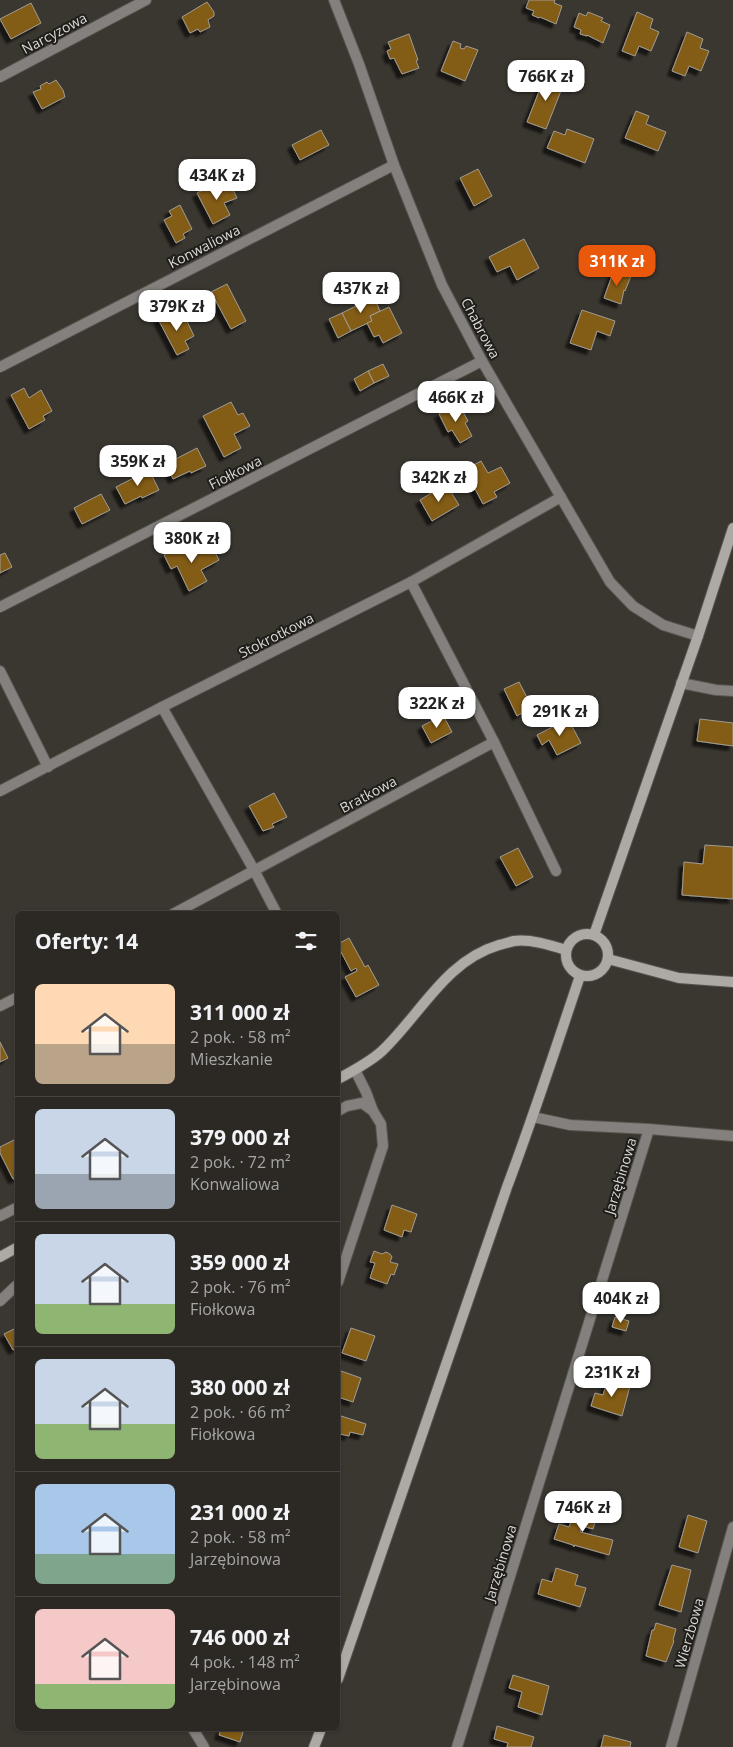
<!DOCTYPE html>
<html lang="pl">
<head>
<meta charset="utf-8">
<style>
	:root { --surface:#2c2824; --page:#34302c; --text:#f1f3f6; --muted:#a6a6a6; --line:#484441; --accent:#ea580c }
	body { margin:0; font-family:"Open Sans",sans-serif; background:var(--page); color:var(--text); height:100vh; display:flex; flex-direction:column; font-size:19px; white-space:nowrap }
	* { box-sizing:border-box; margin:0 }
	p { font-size:16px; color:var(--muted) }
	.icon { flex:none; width:28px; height:28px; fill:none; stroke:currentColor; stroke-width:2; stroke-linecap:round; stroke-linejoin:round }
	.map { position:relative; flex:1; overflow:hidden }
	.sheet { position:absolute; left:15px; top:911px; width:325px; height:820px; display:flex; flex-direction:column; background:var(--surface); border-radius:8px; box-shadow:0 1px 4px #0004,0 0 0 1px var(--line) }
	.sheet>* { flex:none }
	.price { position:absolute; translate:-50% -42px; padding:0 11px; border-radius:10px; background:#fff; color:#222; font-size:16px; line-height:32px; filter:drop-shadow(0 1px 2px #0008) }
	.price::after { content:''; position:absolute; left:50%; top:30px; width:15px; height:11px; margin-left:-8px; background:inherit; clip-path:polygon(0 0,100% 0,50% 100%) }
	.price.selected { background:var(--accent); color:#fff }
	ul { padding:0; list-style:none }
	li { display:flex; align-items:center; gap:15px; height:125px; padding:0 20px }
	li+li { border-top:1px solid var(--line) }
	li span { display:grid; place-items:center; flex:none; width:140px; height:100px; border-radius:8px; color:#555 }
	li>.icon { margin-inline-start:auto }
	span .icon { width:60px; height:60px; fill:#fffc; stroke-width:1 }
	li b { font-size:21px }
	h2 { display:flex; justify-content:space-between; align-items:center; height:60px; padding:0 20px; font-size:21px }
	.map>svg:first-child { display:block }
</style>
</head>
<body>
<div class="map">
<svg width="733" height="1747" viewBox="0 0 733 1747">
	<defs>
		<filter id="shadow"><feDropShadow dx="-4.5" dy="4.5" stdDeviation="1" flood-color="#0009"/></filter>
	</defs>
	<rect width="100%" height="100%" fill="#3a3630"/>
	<g fill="#835c17" stroke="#a19c94" filter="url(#shadow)">
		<polygon points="529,0 555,0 554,3 562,6 556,24 540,17 539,18 532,15 534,11 526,8"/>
		<polygon points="207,2 214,12 214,16 208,20 210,27 200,32 198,29 190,33 182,17"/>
		<polygon points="31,3 41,23 11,39 0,19"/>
		<polygon points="588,12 603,18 601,21 610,25 603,43 587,35 587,36 580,34 581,30 574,27 579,13 586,16"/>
		<polygon points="637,12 653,19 650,28 659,32 651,51 639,46 635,56 622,51"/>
		<polygon points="687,32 703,39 700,48 709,51 701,71 689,66 685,76 672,71"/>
		<polygon points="409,34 418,60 416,61 419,68 402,74 394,58 390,59 387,51 391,49 388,42"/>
		<polygon points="453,41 461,44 460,48 464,49 466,46 478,50 465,81 441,71"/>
		<polygon points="545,76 564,83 546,129 527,122"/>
		<polygon points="56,80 63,90 65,97 42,109 33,92 41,89 40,86 47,82 49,84"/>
		<polygon points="636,111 649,116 646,124 666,132 658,151 625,138"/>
		<polygon points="567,129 594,139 585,163 547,148 554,131 565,135"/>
		<polygon points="321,130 329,145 300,160 292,145"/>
		<polygon points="478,169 492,196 474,206 460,178"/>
		<polygon points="228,180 237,198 224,203 230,215 213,224 197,193 215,184 217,186"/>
		<polygon points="180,205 192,229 183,234 185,238 176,243 164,220 172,216 169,211"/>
		<polygon points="524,239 539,268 517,280 510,266 497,272 489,257"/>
		<polygon points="614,270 631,276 625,291 624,290 621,304 604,298"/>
		<polygon points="227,284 246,321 231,329 211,292"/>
		<polygon points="374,297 380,311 370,316 372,321 351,331 342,313"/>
		<polygon points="389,307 402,333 383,343 379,335 374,337 367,323 372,321 370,316"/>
		<polygon points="582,310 615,321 610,336 597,331 591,350 570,343"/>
		<polygon points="171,312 176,321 185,317 194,336 185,341 189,349 177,355 158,319"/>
		<polygon points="342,313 351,331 338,338 329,319"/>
		<polygon points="383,364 389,376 374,383 368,371"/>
		<polygon points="368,371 374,383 360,391 354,379"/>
		<polygon points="24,388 29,398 41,390 52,411 43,416 45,420 29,429 11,395"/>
		<polygon points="231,402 238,415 243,413 250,426 234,434 241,448 224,457 203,416"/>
		<polygon points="455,405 459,412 462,410 468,421 465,423 472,436 460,443 452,430 448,432 439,414"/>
		<polygon points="197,448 206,466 191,473 190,471 173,479 166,464"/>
		<polygon points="481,461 488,473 501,467 510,483 494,492 497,497 483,504 465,470"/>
		<polygon points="149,470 159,490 142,498 141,496 125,504 116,487"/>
		<polygon points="446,484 459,505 432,521 420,500"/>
		<polygon points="101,494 110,510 82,524 74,508"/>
		<polygon points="210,543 219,560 201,570 207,581 189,591 177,566 171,569 164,555 183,545 189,557 192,555 191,553"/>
		<polygon points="5,553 12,567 0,573 0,555"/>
		<polygon points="519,682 532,707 517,716 504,689"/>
		<polygon points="443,715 452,732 431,743 422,726"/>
		<polygon points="568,719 581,743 557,755 549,740 542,745 537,735"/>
		<polygon points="700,719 733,723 733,746 697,741"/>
		<polygon points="274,793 287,817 272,824 274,827 263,831 249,806"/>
		<polygon points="705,845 733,847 733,899 682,895 684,862 703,864"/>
		<polygon points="518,848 533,877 516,886 500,857"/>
		<polygon points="349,938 365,967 368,965 379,985 356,997 345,977 357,971 356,968 351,971 338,946 338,944"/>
		<polygon points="0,1042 8,1058 0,1062"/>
		<polygon points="18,1138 18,1177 13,1179 0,1153 0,1147"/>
		<polygon points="392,1205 417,1214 411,1232 404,1230 402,1237 384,1230"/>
		<polygon points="374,1251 382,1254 386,1252 390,1254 392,1257 390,1262 398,1264 394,1275 391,1274 387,1284 370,1278 375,1263 370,1262"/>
		<polygon points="615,1317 629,1321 626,1331 612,1327"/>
		<polygon points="18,1327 18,1347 13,1350 4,1334"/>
		<polygon points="351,1328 375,1336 366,1361 342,1353"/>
		<polygon points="338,1370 361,1378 353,1402 338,1397"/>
		<polygon points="608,1379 630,1386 622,1416 591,1406 595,1393 603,1395"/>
		<polygon points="338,1415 366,1424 363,1435 350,1432 349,1436 340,1434 338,1442"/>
		<polygon points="572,1508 597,1516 593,1529 582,1526 580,1532 613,1540 609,1555 574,1545 574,1547 573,1545 554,1539 559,1524 569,1527 571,1522 569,1521"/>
		<polygon points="688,1515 707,1521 698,1553 679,1547"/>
		<polygon points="672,1565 691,1570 681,1612 659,1605"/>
		<polygon points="556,1568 578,1575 575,1585 586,1588 580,1607 538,1594 542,1579 552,1582"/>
		<polygon points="656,1623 676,1629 673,1640 674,1641 666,1662 646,1656 652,1630 654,1630"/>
		<polygon points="513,1675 549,1686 542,1715 518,1707 522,1692 509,1688"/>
		<polygon points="497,1726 534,1737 531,1747 507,1747 508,1743 494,1739"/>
		<polygon points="221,1729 244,1729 240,1742 219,1735"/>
		<polygon points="604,1735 631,1742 630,1747 601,1747"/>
	</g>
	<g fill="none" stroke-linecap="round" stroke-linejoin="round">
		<g stroke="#57534e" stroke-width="12">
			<g id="street">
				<polyline points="334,0 359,64 394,165 442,285 482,361 610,582 633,606 663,625 698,636"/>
				<polyline points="0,77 146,0"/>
				<polyline points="0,367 394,165"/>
				<polyline points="411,582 494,742 556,871"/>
				<polyline points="0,607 482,361"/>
				<polyline points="0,671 48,767"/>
				<polyline points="681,683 716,690 733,691"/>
				<polyline points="162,707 254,870 277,914"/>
				<polyline points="0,791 162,707 411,582 561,497"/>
				<polyline points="173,914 494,742"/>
				<polyline points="0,1006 18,997"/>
				<polyline points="338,1111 347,1106 362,1103 373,1111"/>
				<polyline points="533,1117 570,1125 649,1129 733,1136"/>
				<polyline points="0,1216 18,1207"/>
				<polyline points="338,1282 383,1146 381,1124 373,1111 366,1092 355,1070"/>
				<polyline points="0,1301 18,1284"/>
				<polyline points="193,1729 204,1747"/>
				<polyline points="457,1747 649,1129"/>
				<polyline points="671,1747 733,1527"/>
			</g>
		</g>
		<g stroke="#57534e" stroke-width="12">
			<g id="secondary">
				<circle cx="587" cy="955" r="21"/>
				<polyline points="594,935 698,636 733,528"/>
				<polyline points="608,959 679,978 733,982"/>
				<path d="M338,1079C353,1071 370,1062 382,1051C421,1014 445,961 499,945C504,944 509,942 514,941C531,939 550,945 566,950"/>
				<polyline points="0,1257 18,1247"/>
				<path d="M338,1679L507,1187C533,1118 556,1047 580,976"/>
				<polyline points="314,1747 321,1729"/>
			</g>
		</g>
		<use href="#street" stroke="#83807d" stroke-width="10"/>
		<use href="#secondary" stroke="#adaaa5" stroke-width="10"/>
	</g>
	<g text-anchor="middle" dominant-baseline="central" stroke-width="4" stroke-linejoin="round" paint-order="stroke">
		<g font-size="14" fill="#dbd9d5" stroke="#201e1b">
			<text transform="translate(54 33) rotate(-28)">Narcyzowa</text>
			<text transform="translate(204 246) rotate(-27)">Konwaliowa</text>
			<text transform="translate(481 328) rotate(62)">Chabrowa</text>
			<text transform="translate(235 472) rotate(-27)">Fiołkowa</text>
			<text transform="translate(276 635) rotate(-27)">Stokrotkowa</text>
			<text transform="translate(368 794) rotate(-28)">Bratkowa</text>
			<text transform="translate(620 1176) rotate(-73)">Jarzębinowa</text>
			<text transform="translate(500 1563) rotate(-73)">Jarzębinowa</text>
			<text transform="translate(689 1633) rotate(-74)">Wierzbowa</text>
		</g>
	</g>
</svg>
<b class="price" style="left:546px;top:102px">766K zł</b>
<b class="price" style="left:217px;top:201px">434K zł</b>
<b class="price selected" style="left:617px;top:287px">311K zł</b>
<b class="price" style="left:361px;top:314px">437K zł</b>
<b class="price" style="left:177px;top:332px">379K zł</b>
<b class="price" style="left:456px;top:423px">466K zł</b>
<b class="price" style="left:138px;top:487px">359K zł</b>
<b class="price" style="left:439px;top:503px">342K zł</b>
<b class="price" style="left:192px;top:564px">380K zł</b>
<b class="price" style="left:437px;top:729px">322K zł</b>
<b class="price" style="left:560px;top:737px">291K zł</b>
<b class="price" style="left:621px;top:1324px">404K zł</b>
<b class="price" style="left:612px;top:1398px">231K zł</b>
<b class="price" style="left:583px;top:1533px">746K zł</b>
<section class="sheet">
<h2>Oferty: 14<svg class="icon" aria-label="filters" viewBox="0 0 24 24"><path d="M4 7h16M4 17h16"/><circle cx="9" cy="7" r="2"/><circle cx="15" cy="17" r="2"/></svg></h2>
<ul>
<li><span style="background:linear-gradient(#ffd9b3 60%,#b9a48a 0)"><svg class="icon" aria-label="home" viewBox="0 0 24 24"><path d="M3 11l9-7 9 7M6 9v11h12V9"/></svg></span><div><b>311 000 zł</b><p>2 pok. · 58 m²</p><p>Mieszkanie</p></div></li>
<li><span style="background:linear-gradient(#c9d6e8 65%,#9aa5b1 0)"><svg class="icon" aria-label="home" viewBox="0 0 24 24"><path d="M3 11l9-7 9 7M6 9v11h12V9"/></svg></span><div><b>379 000 zł</b><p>2 pok. · 72 m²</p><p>Konwaliowa</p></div></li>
<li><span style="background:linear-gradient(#c9d6e8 70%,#8fb573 0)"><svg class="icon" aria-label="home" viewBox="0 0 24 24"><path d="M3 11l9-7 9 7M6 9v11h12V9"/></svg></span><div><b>359 000 zł</b><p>2 pok. · 76 m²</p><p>Fiołkowa</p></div></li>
<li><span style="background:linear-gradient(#c9d6e8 65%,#8fb573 0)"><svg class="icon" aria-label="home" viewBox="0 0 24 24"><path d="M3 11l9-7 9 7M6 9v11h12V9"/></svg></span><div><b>380 000 zł</b><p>2 pok. · 66 m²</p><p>Fiołkowa</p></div></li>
<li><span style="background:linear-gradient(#a9c7e8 70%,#7fa58c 0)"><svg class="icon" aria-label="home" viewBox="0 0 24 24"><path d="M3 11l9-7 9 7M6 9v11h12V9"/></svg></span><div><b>231 000 zł</b><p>2 pok. · 58 m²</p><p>Jarzębinowa</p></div></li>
<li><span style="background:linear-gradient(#f6c9c9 75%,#8fb573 0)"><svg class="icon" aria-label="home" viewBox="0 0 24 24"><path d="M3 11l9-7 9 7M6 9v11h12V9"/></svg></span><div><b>746 000 zł</b><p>4 pok. · 148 m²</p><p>Jarzębinowa</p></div></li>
</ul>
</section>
</div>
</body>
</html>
